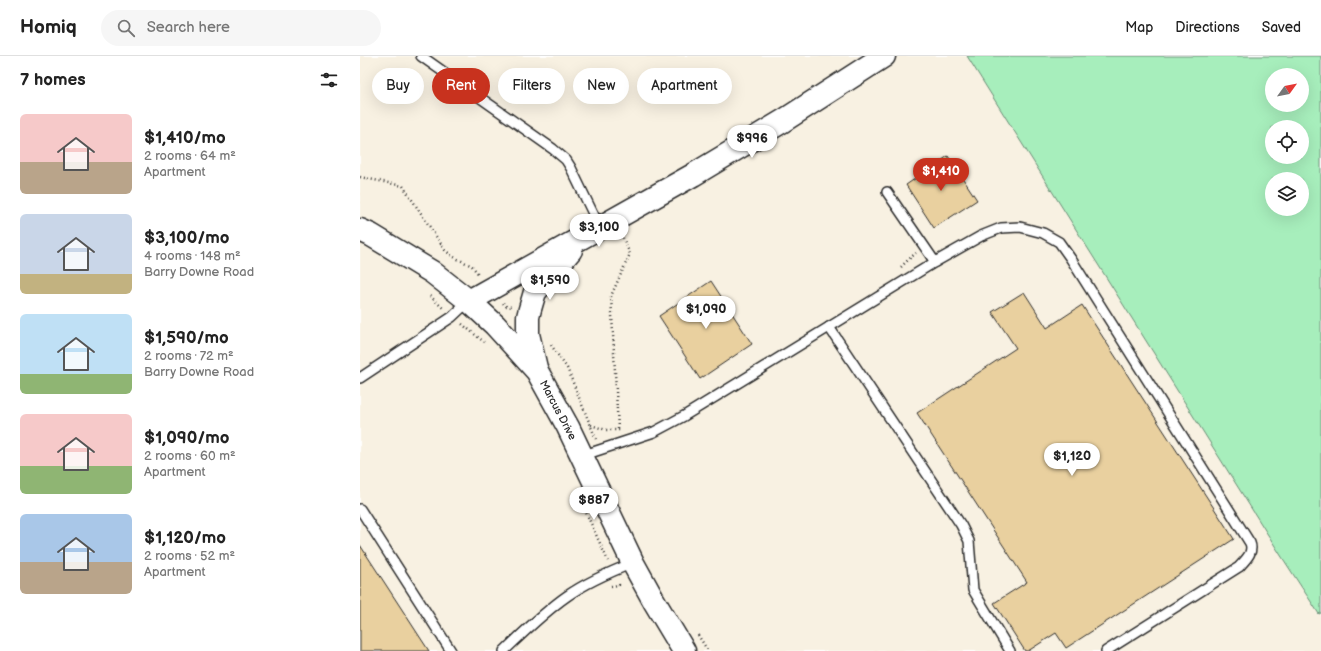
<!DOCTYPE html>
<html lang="en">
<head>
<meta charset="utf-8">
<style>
	:root { --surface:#fff; --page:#f6f6f6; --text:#222; --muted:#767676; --line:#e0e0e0; --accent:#c8321e }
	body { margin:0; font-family:"Balsamiq Sans",sans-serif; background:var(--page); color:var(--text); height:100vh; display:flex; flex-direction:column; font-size:15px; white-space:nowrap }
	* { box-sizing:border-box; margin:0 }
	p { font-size:13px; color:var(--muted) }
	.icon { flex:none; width:22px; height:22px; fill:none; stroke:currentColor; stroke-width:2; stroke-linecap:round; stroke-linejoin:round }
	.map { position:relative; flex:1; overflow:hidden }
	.details { display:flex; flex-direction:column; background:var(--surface); width:360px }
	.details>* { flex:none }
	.guide { position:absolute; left:12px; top:12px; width:380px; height:36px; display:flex; gap:8px }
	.needle { width:26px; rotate:57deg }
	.tools { position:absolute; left:905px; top:12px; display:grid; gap:8px }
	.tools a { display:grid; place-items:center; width:44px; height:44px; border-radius:50%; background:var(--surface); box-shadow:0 4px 16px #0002; font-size:20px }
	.price { position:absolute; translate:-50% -34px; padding:0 9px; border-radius:14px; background:#fff; color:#222; font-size:13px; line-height:26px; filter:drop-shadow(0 1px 2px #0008) }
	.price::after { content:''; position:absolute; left:50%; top:24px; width:12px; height:9px; margin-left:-6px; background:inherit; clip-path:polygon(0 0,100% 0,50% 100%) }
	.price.current { background:var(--accent); color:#fff }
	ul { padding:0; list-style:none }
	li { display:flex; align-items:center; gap:12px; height:100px; padding:0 20px }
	li span { display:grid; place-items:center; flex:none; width:112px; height:80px; border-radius:6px; color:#555 }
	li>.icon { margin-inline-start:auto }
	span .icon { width:48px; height:48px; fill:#fffc; stroke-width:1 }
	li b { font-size:17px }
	h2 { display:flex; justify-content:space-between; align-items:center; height:48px; padding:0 20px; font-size:17px }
	.tag { padding:0 14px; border-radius:18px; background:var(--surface); box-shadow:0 4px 16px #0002; font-size:14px; line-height:36px }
	.tag.current { background:var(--accent); color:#fff }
	header { display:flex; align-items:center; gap:24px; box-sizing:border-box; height:56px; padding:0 20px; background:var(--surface); border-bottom:1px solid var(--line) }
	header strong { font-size:19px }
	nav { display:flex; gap:22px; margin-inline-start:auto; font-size:14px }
	.search { width:280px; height:36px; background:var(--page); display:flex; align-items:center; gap:10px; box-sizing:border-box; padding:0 14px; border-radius:22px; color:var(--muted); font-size:15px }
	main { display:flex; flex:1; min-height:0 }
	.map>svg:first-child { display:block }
</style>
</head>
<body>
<header>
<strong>Homiq</strong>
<div class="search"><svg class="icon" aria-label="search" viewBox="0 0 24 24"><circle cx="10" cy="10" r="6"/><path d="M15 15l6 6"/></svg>Search here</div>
<nav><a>Map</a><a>Directions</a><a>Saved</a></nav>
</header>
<main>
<section class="details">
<h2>7 homes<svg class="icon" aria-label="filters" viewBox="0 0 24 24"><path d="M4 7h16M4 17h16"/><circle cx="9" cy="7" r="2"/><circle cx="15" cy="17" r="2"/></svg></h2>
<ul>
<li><span style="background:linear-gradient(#f6c9c9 60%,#b9a48a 0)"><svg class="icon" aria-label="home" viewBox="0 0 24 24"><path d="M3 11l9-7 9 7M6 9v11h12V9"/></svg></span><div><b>$1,410/mo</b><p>2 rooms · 64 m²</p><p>Apartment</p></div></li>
<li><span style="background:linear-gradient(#c9d6e8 75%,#c2b280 0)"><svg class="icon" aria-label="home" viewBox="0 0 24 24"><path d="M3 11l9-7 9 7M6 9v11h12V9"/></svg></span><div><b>$3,100/mo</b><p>4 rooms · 148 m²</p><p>Barry Downe Road</p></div></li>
<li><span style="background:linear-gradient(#bfe0f5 75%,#8fb573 0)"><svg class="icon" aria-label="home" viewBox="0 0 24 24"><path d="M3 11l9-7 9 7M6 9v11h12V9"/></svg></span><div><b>$1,590/mo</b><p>2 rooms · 72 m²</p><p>Barry Downe Road</p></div></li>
<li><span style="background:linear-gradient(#f6c9c9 65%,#8fb573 0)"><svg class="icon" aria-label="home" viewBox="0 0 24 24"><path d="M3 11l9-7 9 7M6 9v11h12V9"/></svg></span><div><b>$1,090/mo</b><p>2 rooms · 60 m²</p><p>Apartment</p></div></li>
<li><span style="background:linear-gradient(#a9c7e8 60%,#b9a48a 0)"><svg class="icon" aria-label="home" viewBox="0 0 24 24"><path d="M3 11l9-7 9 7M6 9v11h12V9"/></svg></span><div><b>$1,120/mo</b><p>2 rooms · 52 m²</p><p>Apartment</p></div></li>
</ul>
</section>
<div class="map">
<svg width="961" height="595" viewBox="0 0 961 595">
	<rect width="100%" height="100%" fill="#fff"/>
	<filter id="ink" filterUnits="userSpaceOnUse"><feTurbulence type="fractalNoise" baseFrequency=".025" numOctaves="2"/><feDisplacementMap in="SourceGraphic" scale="8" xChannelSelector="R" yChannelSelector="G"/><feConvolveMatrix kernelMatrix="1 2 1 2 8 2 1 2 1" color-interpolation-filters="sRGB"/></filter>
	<g filter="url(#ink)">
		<polygon fill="#f8f1e2" points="0,0 607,0 920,498 959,558 961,557 961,595 0,595"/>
		<path fill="#a7eebc" stroke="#698c74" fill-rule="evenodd" d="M607,0H961V557L959,558L920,498ZM912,19H942V49H912ZM912,71H942V101H912ZM912,123H942V153H912Z"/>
		<g fill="#e9d09f" stroke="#2b2b2b">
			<polygon points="588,100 617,144 574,172 546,129"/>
			<polygon points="351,225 392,288 340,323 299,260"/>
			<polygon points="664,236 687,272 722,249 874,483 706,592 696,577 668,595 665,595 634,547 667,526 557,357 656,292 632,256"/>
			<polygon points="0,489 69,595 0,595"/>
		</g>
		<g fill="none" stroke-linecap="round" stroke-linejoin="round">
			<g stroke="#2b2b2b" stroke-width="12">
				<g id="lane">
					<polyline points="61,0 193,93 206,104 211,112 240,172"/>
					<path d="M575,206L621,180L641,172L660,171L683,177L699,186L711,203L890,487C894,497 885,504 879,511L746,595"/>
					<polyline points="469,271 601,469 609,485 613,534 650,595"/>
					<polyline points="0,322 92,261 109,245"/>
					<polyline points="221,400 294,376 324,360 575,206 527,136"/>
					<polyline points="0,453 91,595"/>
					<path d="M144,595C164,576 184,556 207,540C227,526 250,516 273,507"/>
				</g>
			</g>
			<g stroke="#2b2b2b" stroke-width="25">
				<g id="secondary">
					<polyline points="0,174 11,179 72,216 109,245 135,269 177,315 208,371 273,507 294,545 324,595"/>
					<polyline points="109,245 333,119 423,65 524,0"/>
					<polyline points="176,312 168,278 168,261 170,253 175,236 211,194"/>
				</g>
			</g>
			<g stroke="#2b2b2b" stroke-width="2.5" stroke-dasharray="1 3" stroke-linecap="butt">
				<polyline points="0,121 43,130 85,194 92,200 112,210 119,219"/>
				<polyline points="541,211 549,203 556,197"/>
				<polyline points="70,240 84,253"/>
				<polyline points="143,247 146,250 152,251"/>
				<polyline points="102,268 124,286"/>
				<polyline points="191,289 207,312 236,383"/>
				<polyline points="231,369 246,374 261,374"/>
				<polyline points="258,373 251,240 270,198 263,182"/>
				<polyline points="218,439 248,505"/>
				<polyline points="251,530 259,529 258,526"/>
				<polyline points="338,579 348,595"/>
			</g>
			<use href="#lane" stroke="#fff" stroke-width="9"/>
			<use href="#secondary" stroke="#fff" stroke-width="22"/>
		</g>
	</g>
	<g text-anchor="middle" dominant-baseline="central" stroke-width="3" stroke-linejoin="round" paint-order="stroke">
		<g font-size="11" fill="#2b2b2b" stroke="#fff">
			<text transform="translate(198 354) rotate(62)">Marcus Drive</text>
		</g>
	</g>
</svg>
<div class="tools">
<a><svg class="needle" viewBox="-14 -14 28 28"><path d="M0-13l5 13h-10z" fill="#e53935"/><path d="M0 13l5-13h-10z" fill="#767676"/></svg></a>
<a><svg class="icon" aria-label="locate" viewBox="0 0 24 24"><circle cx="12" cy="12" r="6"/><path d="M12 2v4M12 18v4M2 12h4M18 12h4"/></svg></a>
<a><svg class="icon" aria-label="layers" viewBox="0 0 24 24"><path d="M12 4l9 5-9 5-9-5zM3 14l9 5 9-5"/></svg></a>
</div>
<b class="price" style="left:392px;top:103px">$996</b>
<b class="price current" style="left:581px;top:136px">$1,410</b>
<b class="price" style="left:239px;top:192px">$3,100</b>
<b class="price" style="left:190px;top:245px">$1,590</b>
<b class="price" style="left:346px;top:274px">$1,090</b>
<b class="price" style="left:712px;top:421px">$1,120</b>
<b class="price" style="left:234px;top:465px">$887</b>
<div class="guide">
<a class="tag">Buy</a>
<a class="tag current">Rent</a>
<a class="tag">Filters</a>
<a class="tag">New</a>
<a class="tag">Apartment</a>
</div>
</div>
</main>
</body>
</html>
